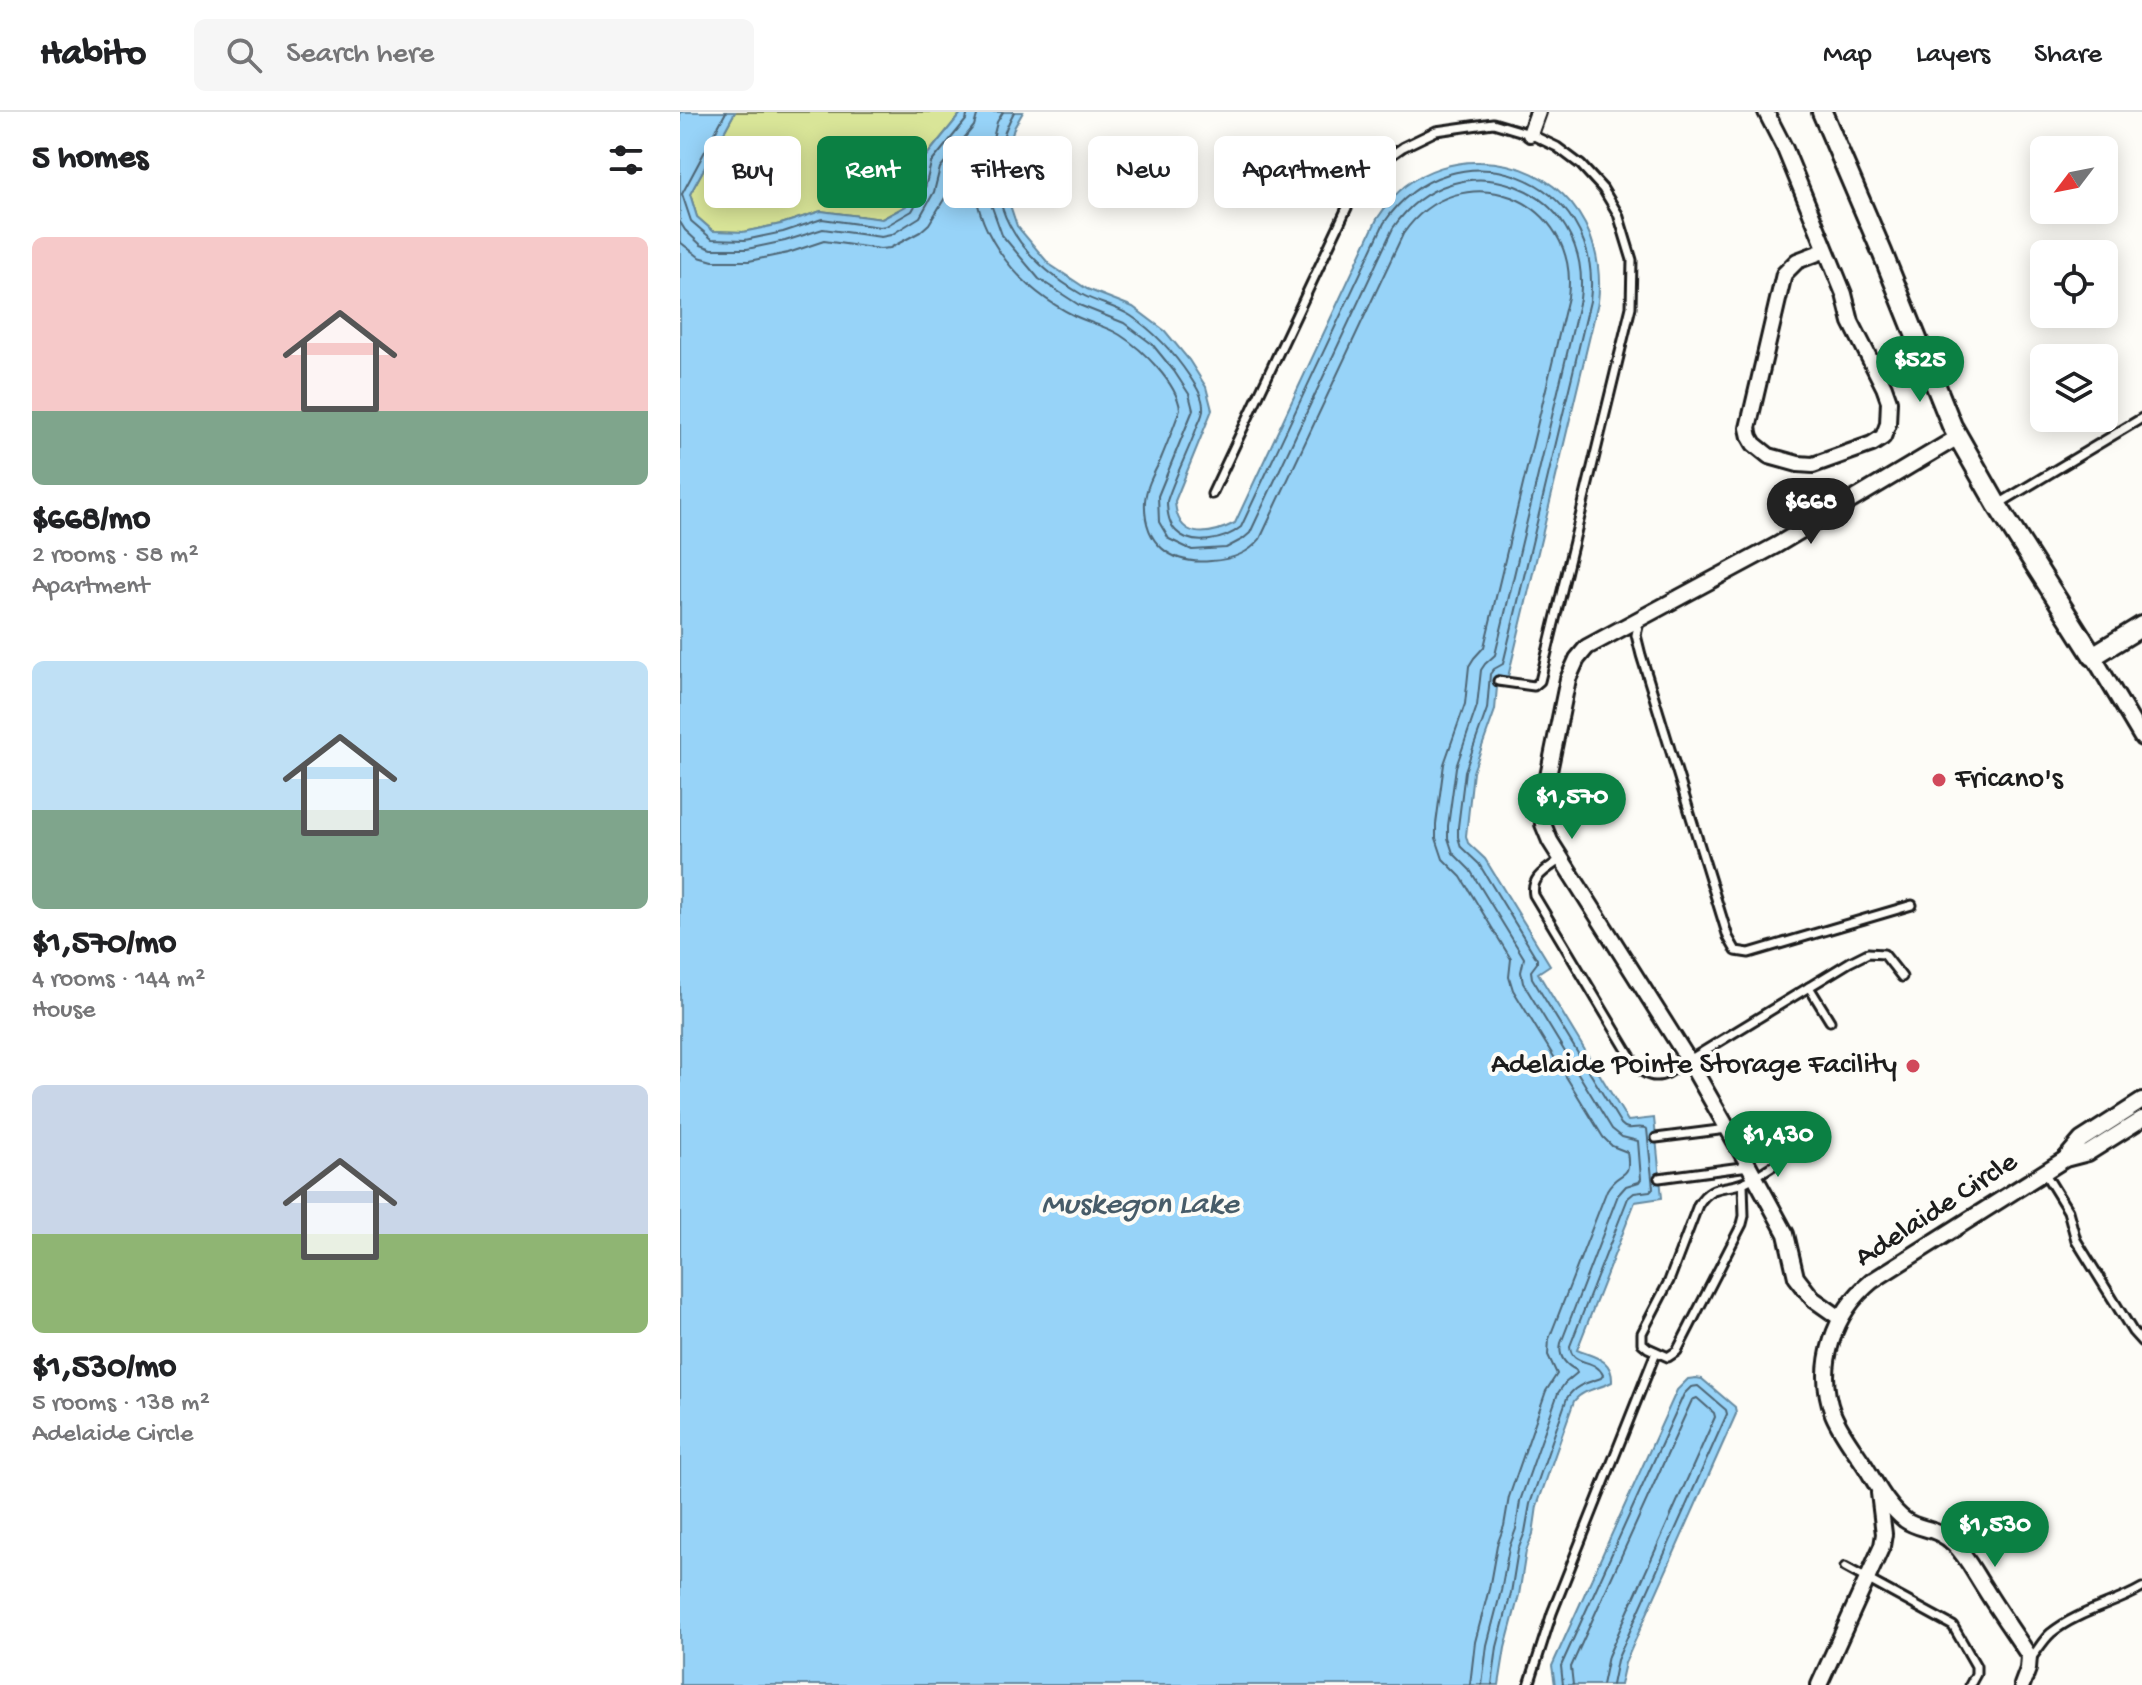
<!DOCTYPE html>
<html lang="en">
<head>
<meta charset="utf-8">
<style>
	:root { --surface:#fff; --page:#f6f6f6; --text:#202124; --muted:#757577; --line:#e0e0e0; --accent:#0b8043 }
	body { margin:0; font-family:"Gochi Hand",sans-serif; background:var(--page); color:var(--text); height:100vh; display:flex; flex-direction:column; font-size:30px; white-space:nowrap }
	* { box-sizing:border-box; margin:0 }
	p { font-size:26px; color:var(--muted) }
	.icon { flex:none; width:44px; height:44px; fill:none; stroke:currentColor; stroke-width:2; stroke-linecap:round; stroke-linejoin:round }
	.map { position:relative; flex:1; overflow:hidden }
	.details { display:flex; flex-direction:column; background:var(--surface); width:680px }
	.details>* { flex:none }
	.top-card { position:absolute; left:24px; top:24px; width:760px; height:72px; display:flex; gap:16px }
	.needle { width:52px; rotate:238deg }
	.fabs { position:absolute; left:1350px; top:24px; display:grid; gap:16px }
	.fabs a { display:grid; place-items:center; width:88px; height:88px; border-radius:12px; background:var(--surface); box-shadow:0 4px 20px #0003; font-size:40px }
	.price { position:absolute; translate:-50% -68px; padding:0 18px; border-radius:28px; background:var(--accent); color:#fff; font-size:26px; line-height:52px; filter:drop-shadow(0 2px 4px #0008) }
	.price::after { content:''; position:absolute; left:50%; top:48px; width:24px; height:18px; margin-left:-12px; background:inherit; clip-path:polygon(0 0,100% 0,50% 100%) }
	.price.on { background:#222; color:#fff }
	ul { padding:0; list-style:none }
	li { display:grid; align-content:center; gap:16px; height:424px; padding:0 32px }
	li span { display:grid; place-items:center; height:248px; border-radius:12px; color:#555 }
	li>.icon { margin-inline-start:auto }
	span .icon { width:144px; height:144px; fill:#fffc; stroke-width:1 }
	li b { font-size:34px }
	h2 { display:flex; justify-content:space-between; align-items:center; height:96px; padding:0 32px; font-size:34px }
	.chip { padding:0 28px; border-radius:12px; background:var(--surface); box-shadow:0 4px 20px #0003; font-size:28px; line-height:72px }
	.chip.on { background:var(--accent); color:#fff }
	header { display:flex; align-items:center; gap:48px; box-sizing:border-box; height:112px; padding:0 40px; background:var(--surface); border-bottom:2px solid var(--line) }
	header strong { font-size:38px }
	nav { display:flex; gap:44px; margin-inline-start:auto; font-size:28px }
	.search { width:560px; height:72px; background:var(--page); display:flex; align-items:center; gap:20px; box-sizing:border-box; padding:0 28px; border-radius:12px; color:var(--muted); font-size:30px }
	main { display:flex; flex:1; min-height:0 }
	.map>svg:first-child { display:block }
</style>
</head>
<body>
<header>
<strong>Habito</strong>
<div class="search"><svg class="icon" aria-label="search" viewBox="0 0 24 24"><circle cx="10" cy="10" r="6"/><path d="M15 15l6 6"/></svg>Search here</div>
<nav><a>Map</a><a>Layers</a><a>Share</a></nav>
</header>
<main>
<section class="details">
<h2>5 homes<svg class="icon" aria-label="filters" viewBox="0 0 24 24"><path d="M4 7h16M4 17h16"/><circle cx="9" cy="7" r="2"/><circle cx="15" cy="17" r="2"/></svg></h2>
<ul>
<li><span style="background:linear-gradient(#f6c9c9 70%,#7fa58c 0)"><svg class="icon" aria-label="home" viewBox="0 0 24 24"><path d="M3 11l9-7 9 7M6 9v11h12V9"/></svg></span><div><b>$668/mo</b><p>2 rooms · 58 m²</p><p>Apartment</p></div></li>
<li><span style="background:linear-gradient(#bfe0f5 60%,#7fa58c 0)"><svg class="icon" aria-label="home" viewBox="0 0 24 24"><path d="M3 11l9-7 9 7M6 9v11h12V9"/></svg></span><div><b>$1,570/mo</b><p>4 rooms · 144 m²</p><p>House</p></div></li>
<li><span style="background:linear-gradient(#c9d6e8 60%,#8fb573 0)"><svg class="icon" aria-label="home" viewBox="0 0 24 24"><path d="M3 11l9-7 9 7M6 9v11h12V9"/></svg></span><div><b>$1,530/mo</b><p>5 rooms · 138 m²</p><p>Adelaide Circle</p></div></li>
</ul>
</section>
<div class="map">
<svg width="1462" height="1573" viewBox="0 0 1462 1573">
	<rect width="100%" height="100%" fill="#fdfcf7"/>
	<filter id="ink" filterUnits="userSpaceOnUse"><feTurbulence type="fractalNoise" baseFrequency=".0125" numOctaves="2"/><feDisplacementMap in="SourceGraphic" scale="16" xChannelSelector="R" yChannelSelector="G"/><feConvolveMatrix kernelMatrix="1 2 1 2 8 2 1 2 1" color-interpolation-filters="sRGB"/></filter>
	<g filter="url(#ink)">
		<polygon fill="#d9e598" stroke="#7a805a" stroke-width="2" points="55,0 282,0 243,48 238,73 226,94 202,107 141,99 101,112 63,120 33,119 17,105 10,82"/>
		<g fill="#97d3f8" stroke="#668aa0" stroke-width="2">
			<path d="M0,0H55L10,82L17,105L33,119L63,120L101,112L141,99L202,107L226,94L238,73L243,48L282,0H343L334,16L325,50V78L337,114L369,152L407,177L453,195L485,219L509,248L526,275L532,298L495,389C497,428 527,425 555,411L697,107C705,95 714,83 725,74C746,58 774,49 800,50C878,51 927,114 918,190L828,565L818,563L815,598L793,660L786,724L788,731L805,747L870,853L858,861L948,1009L974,1006L982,1086L955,1090L897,1238C914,1245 933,1247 932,1270C919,1277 903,1277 894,1289L857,1394L853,1422L846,1439L839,1483L825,1536L819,1573H0Z"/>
			<polygon points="1016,1266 1022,1267 1055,1295 1056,1302 945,1551 940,1573 875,1573 872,1554 997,1278 1008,1267"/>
		</g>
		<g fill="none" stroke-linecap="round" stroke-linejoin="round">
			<g stroke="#4d6574" stroke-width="2">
				<polyline points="46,0 2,82 11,109 32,127 65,128 103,120 142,107 200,115 206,114 232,99 245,76 251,51 286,8 288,0"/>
				<path d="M323,0L317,10L307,51V81L322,123L359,167L399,193L444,211L472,232L494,259L509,282L513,298L478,384L479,410L489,427L512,438L546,436L563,427L570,421L713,116C777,22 914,75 900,187L815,543L805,552L801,558L797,594L776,655L768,714V726L773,741L790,758L844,846L841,860L843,871L932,1017L942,1025L958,1029L961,1067L959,1070L946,1074L938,1083L881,1231C878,1244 884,1252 896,1258L897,1261L885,1271L878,1281L840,1389L836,1417L829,1436L821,1479L807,1533L802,1573"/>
				<path d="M334,0C292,78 331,141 401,182C416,191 436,194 451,204C475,220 494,241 510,265C516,274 524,286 523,298C523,303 519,310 517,315C508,340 495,364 487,389C487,399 488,411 496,419C512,436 545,428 561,415L704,111C774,8 925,65 910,189L823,552L814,557L810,562L807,597L785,659L778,715V725L781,735L799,752L857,847V851L851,859L852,866L941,1012C949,1021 958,1012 967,1017L973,1076L970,1079L954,1081L948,1086L890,1234C891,1255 915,1245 923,1263L921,1266C907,1271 895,1273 887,1286L850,1392L845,1420L838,1438L831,1481L817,1535L812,1573"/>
				<polyline points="0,110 5,118 21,133 32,137 67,137 105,129 143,117 201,125 211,123 240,105 254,80 260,56 294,14 298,0"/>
				<path d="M0,130L19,145L33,149H69L108,141L144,129L200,137L210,136L240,120L249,112L266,84L271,61L289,40H294L295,43C286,113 334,174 395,204C409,211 426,214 440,223C462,237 497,271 500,297C494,315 487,332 480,349C474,361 466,375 465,389C463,432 491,453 531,449C549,448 568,442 580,427L723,122C780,39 901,86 888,185L804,535L794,546L789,554L785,592L764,652L756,712V726L763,747L781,765L831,847L829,865L833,878L923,1025L932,1034L947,1040C952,1070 940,1056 927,1078L869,1227L868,1243L877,1262L866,1279L829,1385L824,1414L817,1433L809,1477L795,1530L790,1573"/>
				<polyline points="883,1573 881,1554 1004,1282 1011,1275 1018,1274 1046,1298 1047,1302 937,1548 932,1573"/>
				<polyline points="893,1573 891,1555 1012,1288 1017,1286 1034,1301 1035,1305 928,1544 922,1573"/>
			</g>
			<g stroke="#1c1c1c" stroke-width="13">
				<g id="service">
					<polyline points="532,382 673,83 696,54 723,35 756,19 813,11 850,22 877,35 901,53 923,77 938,102 952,148 951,195 860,569 854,574 818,569"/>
					<polyline points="1317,393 1462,306"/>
					<polyline points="959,510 956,523 961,543 1048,825 1056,839 1069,841 1232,793"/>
					<path d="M881,747C868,757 850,765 854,783L954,950C963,963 973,968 988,961L1170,850L1188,841L1204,842L1222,865"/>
					<polyline points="1129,875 1150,909"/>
					<polyline points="976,1026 1047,1017"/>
					<polyline points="1364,1060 1388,1099 1396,1128 1453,1220 1462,1230"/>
					<polyline points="979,1066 1069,1054"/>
					<path d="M1063,1071L1064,1104L1062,1112L997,1239L988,1245L968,1236L962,1231V1221L989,1169L1018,1093C1032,1070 1044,1079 1065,1070C1075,1066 1085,1058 1094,1053"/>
					<polyline points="1165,1455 1273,1514 1296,1554 1296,1562 1290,1573"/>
					<path d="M1351,1546C1358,1538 1363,1528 1371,1521C1398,1499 1433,1493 1462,1476"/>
					<polyline points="849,1573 872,1501 976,1240"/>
				</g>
			</g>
			<g stroke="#1c1c1c" stroke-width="20">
				<g id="minor">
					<polyline points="1086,0 1105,37 1164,182 1171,210 1204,275 1209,289 1208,312 1203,325 1192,332 1133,353 1118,352 1089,344 1074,332 1070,325 1068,316 1104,162 1117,149 1146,138"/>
					<polyline points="850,22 858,0"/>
					<polyline points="1413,544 1462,626"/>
					<polyline points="1385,1047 1401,1028 1462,989"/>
					<polyline points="1160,1206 1133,1187 1116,1165 1106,1122 1069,1054 1009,949 870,729 863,712 864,684 888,567 897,547 907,535 1097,433 1278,325"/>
					<polyline points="1139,1573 1202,1434 1204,1422 1199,1381"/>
					<path d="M1342,1573L1348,1557L1349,1544C1335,1522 1319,1500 1305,1477C1295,1462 1287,1445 1274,1432C1256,1414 1240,1419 1225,1408C1207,1394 1197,1373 1185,1354C1174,1337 1161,1321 1153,1302C1135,1254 1154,1200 1192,1169L1385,1047L1408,1041L1462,1007"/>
				</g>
			</g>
			<g stroke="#1c1c1c" stroke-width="24">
				<polyline id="tertiary" points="1142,0 1202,140 1272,314 1317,393 1413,544 1462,514"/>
			</g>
			<use href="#service" stroke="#fdfcf7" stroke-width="7"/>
			<use href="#minor" stroke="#fdfcf7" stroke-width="14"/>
			<use href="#tertiary" stroke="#fdfcf7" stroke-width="18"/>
		</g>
	</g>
	<g fill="#d1495b" stroke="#fdfcf7" stroke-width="3">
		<circle cx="1259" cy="668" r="8"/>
		<circle cx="1233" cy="954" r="8"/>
	</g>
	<g text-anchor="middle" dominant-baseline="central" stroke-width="8" stroke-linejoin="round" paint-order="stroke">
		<g font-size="30" fill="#1c1c1c" stroke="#fdfcf7" text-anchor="start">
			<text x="1275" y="668">Fricano's</text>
			<text x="1217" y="954" text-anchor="end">Adelaide Pointe Storage Facility</text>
		</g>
		<g font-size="30" fill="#1c1c1c" stroke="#fdfcf7">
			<text transform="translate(1257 1099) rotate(-33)">Adelaide Circle</text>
		</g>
		<g font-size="32" font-style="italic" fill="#475c69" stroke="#fdfcf7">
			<text x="460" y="1094">Muskegon Lake</text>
		</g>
	</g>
</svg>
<div class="fabs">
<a><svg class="needle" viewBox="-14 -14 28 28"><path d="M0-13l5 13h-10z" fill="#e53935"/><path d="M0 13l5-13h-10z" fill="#757577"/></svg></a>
<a><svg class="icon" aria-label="locate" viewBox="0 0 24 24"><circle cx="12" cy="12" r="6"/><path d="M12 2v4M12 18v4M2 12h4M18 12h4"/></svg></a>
<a><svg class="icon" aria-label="layers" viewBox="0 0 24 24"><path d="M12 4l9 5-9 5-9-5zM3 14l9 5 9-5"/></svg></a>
</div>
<b class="price" style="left:1240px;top:292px">$525</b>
<b class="price on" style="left:1131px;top:434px">$668</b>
<b class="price" style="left:892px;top:729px">$1,570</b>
<b class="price" style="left:1098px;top:1067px">$1,430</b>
<b class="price" style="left:1315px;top:1457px">$1,530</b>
<div class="top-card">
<a class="chip">Buy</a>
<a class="chip on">Rent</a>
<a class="chip">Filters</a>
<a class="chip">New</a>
<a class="chip">Apartment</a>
</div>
</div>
</main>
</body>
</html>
